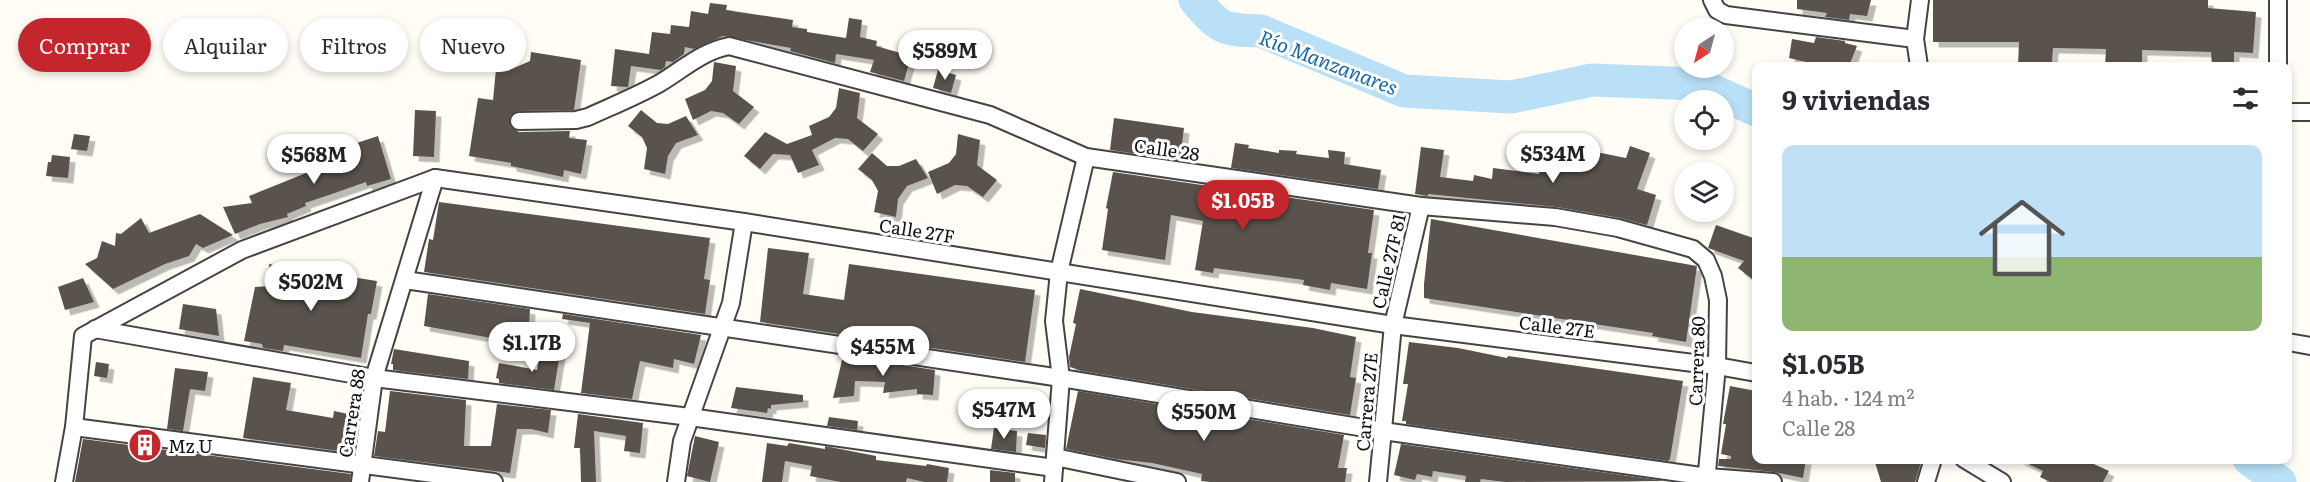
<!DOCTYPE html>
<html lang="es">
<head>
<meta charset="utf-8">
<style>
	:root { --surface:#fff; --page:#f7f7f7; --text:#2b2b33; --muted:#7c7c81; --line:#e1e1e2; --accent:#c4262e }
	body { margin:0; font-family:Literata,serif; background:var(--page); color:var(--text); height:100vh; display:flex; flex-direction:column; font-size:22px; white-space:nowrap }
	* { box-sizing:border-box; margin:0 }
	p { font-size:20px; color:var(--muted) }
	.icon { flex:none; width:33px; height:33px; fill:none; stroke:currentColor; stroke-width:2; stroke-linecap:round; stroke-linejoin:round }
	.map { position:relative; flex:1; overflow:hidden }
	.panel { position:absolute; left:1752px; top:62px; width:540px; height:402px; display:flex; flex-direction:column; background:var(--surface); border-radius:12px; box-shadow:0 3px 9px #0003 }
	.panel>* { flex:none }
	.top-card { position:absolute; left:18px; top:18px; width:570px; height:54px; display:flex; gap:12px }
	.needle { width:39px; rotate:216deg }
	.tools { position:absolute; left:1674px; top:18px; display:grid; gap:12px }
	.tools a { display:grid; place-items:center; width:60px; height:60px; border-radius:50%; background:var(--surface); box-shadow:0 3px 9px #0003; font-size:30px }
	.price { position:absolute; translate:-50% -51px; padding:0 14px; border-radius:21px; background:#fff; color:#222; font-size:20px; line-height:39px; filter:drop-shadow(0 2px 3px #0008) }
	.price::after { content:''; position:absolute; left:50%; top:36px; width:18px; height:14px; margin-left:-9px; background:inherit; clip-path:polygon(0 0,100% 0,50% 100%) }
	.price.current { background:var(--accent); color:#fff }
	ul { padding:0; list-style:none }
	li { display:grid; align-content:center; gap:12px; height:318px; padding:0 30px }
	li+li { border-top:2px solid var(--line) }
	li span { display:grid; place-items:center; height:186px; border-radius:12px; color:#555 }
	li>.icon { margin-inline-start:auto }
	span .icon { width:108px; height:108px; fill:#fffc; stroke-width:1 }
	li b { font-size:26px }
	h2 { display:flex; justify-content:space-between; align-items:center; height:72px; padding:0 30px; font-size:26px }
	.pill { padding:0 21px; border-radius:27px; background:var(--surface); box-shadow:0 3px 9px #0003; font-size:21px; line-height:54px }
	.pill.current { background:var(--accent); color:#fff }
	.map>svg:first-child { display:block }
</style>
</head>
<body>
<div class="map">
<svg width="2310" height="482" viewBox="0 0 2310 482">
	<defs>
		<filter id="shadow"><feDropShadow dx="5.5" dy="5.5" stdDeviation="0" flood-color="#0004"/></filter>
	</defs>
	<rect width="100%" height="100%" fill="#fffdf5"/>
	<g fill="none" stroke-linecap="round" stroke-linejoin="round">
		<g stroke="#b9e0f7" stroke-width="33">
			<path d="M1195,0C1220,29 1222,30 1261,31L1404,91L1511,97L1592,80L1698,84L1756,110"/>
			<polyline points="2249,459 2280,482"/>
		</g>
	</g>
	<g fill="#5a524d" filter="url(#shadow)">
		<polygon points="1797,0 1871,0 1867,16 1850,14 1849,20 1825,17 1827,13 1797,9"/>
		<polygon points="1933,0 2208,0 2208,8 2256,12 2253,53 2234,52 2234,66 2212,66 2211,52 2142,50 2142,66 2105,66 2106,49 2053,48 2052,62 2035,62 2035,66 2018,66 2019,42 1933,42"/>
		<polygon points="710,3 727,5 726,10 793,20 792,27 807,29 807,32 846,38 849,18 862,20 860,37 877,41 876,46 911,56 904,81 870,72 874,60 836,54 835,63 790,51 791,48 723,36 694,49 685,47 684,54 673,62 666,61 665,67 661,70 631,66 628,87 611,86 615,49 649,54 652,32 670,34 671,25 689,27 691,11 708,14"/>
		<polygon points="1816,37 1845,41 1845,43 1857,46 1849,66 1819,65 1789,58 1792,39 1814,43"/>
		<polygon points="531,52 581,60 574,110 518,111 510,116 510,126 519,132 570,131 569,138 587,140 581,174 564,170 563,177 511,166 511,163 469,156 478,98 493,100 496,69 507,71 530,61"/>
		<polygon points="714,62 736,66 733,91 754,107 739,124 723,113 711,111 693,120 685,99 705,90 712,81"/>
		<polygon points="938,70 956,75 951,93 933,88"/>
		<polygon points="839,88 860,93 857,118 878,134 863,151 848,139 835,138 812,150 819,165 798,173 790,155 773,154 760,169 744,156 765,132 787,144 812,135 809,126 829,117 836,108"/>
		<polygon points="415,110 436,111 434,157 413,156"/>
		<polygon points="641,110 657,123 668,124 686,116 698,135 676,143 668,156 665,174 644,169 647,148 642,137 628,126"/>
		<polygon points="1114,118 1184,128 1180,160 1110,150"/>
		<polygon points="74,134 90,136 87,151 71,149"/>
		<polygon points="958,134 980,140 977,165 997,180 983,197 967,186 955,185 937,194 928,172 949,163 956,154"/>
		<polygon points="378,136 391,179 367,186 366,182 332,194 305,203 306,206 287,214 288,217 260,224 235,234 223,207 252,203 249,196 321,167 317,156"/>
		<polygon points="1235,143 1249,145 1248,148 1279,153 1279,150 1297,151 1296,154 1329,158 1328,150 1345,152 1344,164 1381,170 1378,189 1231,168"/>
		<polygon points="1630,146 1650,153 1637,189 1656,195 1647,225 1620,218 1557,207 1428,194 1428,196 1415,194 1421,147 1444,150 1440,177 1473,181 1474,175 1492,179 1493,168 1539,174 1542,150 1564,154 1594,165 1596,152 1626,158"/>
		<polygon points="872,153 887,166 899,166 916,159 928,178 907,186 898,199 896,217 874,212 878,191 872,180 858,169"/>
		<polygon points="52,155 70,157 68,178 46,176 48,162 51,162"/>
		<polygon points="1113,172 1374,210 1368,253 1372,253 1367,289 1331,283 1330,290 1303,285 1304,280 1214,268 1213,273 1195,270 1203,221 1171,215 1165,260 1102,250 1108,209 1106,208"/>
		<polygon points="439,202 710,238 704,279 710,280 705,314 424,272 429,239 433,240"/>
		<polygon points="200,214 233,235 203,248 196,244 189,256 165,264 113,289 85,264 97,258 102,241 115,246 116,233 121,234 141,218 149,233"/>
		<polygon points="1431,219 1697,266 1686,342 1652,336 1653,333 1424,298 1424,284"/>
		<polygon points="1716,225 1756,239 1756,282 1738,268 1744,261 1708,248"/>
		<polygon points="768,248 809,253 803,294 844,300 849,264 1035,290 1025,362 760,322"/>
		<polygon points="269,264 377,281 371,314 368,314 361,358 284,345 283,351 263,348 262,344 244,341 255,287 271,286"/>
		<polygon points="83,278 94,302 65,310 58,287"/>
		<polygon points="1080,289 1192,312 1313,328 1356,337 1350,377 1356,378 1350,415 1082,371 1070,367 1069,357 1076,324 1073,323"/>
		<polygon points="428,294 530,309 528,340 497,339 424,326"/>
		<polygon points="183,304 216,309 219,336 179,329"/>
		<polygon points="563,314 701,335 694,364 674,359 673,368 640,361 632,399 581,393 590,323 562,319"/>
		<polygon points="1409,342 1458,348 1507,358 1508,356 1683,381 1670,459 1668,461 1406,424 1406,421 1402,421 1408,384 1403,384"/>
		<polygon points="394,349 469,361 468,379 393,370 393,364 391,364"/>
		<polygon points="540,350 560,353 554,390 499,383 499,379 496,378 499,363 537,370"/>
		<polygon points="843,356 935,370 933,395 917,394 917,389 883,393 885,382 855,381 854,396 833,398"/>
		<polygon points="96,362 109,364 107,378 94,376"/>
		<polygon points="175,368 208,372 205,391 190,389 183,431 167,429"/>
		<polygon points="253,377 291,383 286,410 333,418 334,411 353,415 351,425 357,427 353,453 243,438"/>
		<polygon points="1730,386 1756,391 1756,459 1806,459 1803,478 1774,472 1718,466 1719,459 1731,459 1731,456 1721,454 1726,424 1723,424"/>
		<polygon points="736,387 803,395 803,402 771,405 771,409 768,408 767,413 731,408"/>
		<polygon points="390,391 466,400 464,446 491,446 497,404 551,410 548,433 531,429 517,429 510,473 374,456 378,431 385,432"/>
		<polygon points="1078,391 1344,435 1338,468 1347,468 1345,482 1211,482 1201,481 1202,474 1152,463 1116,459 1066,449"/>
		<polygon points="578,414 643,423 640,453 624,451 626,436 594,431 596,482 581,482 580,448 574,448"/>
		<polygon points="829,417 858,421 857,430 827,426"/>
		<polygon points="994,428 1017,431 1016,452 991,449"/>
		<polygon points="1028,433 1046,435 1045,448 1026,445"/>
		<polygon points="695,436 719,442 710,482 687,476"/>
		<polygon points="83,439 351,474 350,482 75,482"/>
		<polygon points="767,443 787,446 789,443 825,449 825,446 876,456 876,460 926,466 927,464 949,468 947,482 924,482 907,478 906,482 840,482 810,476 812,466 785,461 782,482 762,482"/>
		<polygon points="1401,444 1665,481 1505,482 1481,479 1480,482 1465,482 1466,476 1433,471 1432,477 1417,474 1415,480 1394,475"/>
		<polygon points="1874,459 1922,459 1915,482 1881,482"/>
		<polygon points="2018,459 2083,459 2109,471 2103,482 2050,482 2040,477 2043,471"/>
		<polygon points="990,470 1015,473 1015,482 990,482"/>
	</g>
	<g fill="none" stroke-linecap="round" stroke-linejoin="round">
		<g stroke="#444" stroke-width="20">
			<g id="minor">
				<polyline points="1712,0 1717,10 1726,15 1915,39"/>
				<polyline points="2278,0 2278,66"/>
				<polyline points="1919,66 1915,39 1920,0"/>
				<polyline points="2288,112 2310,112"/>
				<path d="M519,121L576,120L588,117C612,106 637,96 660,83C683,69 703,51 729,46L990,115L1086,157L1421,206L1555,217L1618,228L1693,249L1706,260L1713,276L1718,300L1717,366L1706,482"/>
				<polyline points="405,280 1061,378 1383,431 1708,477 1773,482"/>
				<polyline points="95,329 374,378 690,417 1054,468"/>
				<polyline points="2288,342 2310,346"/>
				<polyline points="74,427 494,482"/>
				<polyline points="1055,457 1177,482"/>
				<polyline points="1964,459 2002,482"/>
				<polyline points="64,482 74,427 83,336 242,250 435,178 744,222 1393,325 1717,366 1756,373"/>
				<polyline points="360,482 374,378 435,178"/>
				<polyline points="676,482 682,441 731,303 744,222"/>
				<polyline points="1053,482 1061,378 1054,321 1059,272 1086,157"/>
				<polyline points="1378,482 1393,325 1421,206"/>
				<polyline points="1926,482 1933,459"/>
			</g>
		</g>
		<use href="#minor" stroke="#fff" stroke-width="16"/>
	</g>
	<defs>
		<g id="building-disc" transform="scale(1.725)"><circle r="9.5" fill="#c4262e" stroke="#fff"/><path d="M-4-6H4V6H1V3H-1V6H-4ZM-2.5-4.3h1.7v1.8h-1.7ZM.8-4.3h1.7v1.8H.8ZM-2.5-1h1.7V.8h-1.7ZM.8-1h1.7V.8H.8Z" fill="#fff"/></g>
	</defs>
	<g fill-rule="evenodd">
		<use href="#building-disc" x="145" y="445"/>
	</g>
	<g text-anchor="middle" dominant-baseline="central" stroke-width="6" stroke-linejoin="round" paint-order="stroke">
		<g font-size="18" fill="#111" stroke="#fff">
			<text transform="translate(1167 149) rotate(8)">Calle 28</text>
			<text transform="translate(917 230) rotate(9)">Calle 27F</text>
			<text transform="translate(1388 261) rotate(-77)">Calle 27F 81</text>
			<text transform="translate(1557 326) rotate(7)">Calle 27E</text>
			<text transform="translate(1696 361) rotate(-88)">Carrera 80</text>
			<text transform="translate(1366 402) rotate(-85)">Carrera 27E</text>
			<text transform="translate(351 413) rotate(-81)">Carrera 88</text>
		</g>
		<g font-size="18" fill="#111" stroke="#fff" text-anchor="start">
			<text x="168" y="445">Mz U</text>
		</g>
		<g font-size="20" font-style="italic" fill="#1768a6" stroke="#fff">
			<text transform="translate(1329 61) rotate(21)">Río Manzanares</text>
		</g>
	</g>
</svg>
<div class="tools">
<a><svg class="needle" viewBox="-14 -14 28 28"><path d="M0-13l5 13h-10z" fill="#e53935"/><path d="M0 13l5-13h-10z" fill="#7c7c81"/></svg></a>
<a><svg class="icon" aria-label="locate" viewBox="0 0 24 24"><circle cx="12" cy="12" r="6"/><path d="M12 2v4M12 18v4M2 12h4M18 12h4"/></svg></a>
<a><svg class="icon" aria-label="layers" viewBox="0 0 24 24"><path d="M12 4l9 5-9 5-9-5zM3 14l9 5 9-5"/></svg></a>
</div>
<b class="price" style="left:945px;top:81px">$589M</b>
<b class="price" style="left:1553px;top:184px">$534M</b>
<b class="price" style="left:314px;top:185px">$568M</b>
<b class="price current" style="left:1243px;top:231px">$1.05B</b>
<b class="price" style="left:311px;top:312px">$502M</b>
<b class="price" style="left:532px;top:373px">$1.17B</b>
<b class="price" style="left:883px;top:377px">$455M</b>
<b class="price" style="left:1004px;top:440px">$547M</b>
<b class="price" style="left:1204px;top:442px">$550M</b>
<div class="top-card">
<a class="pill current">Comprar</a>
<a class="pill">Alquilar</a>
<a class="pill">Filtros</a>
<a class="pill">Nuevo</a>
</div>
<section class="panel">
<h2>9 viviendas<svg class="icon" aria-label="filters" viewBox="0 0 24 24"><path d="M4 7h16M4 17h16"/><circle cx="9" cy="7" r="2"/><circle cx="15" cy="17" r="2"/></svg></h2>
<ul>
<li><span style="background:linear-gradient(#bfe0f5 60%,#8fb573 0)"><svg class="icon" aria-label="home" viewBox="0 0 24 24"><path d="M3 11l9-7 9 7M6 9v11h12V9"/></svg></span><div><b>$1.05B</b><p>4 hab. · 124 m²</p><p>Calle 28</p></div></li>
</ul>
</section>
</div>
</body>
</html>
